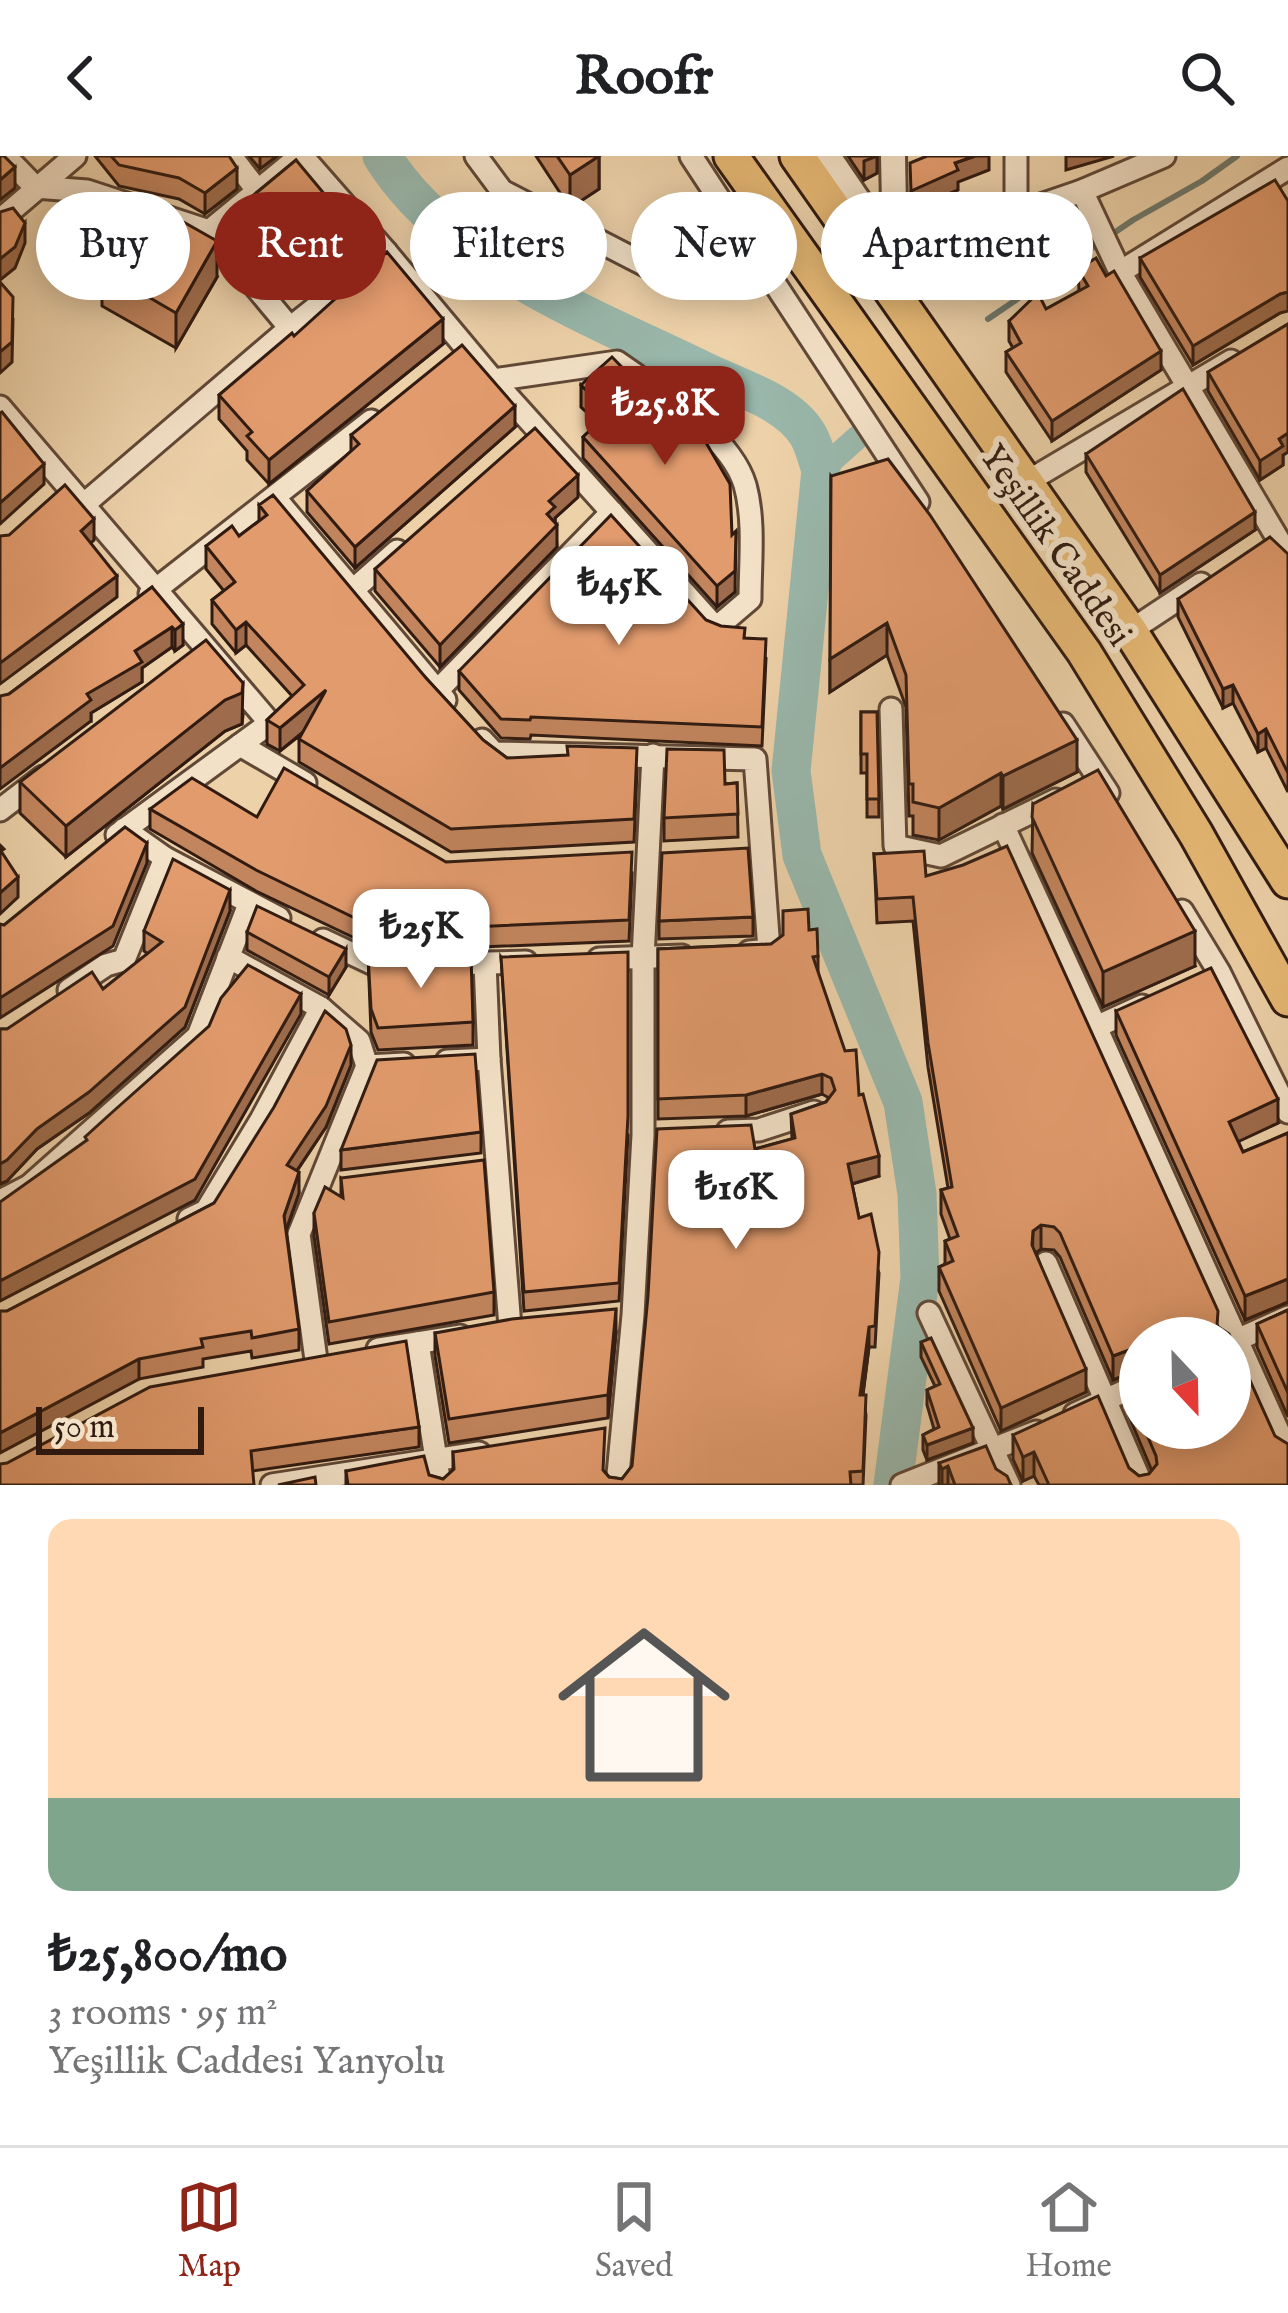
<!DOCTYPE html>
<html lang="en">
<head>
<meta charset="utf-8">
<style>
	:root { --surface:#fff; --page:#f6f6f6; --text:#202124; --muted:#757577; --line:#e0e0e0; --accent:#8f2418 }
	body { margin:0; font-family:"IM FELL English",serif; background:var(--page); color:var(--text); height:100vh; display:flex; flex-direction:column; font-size:45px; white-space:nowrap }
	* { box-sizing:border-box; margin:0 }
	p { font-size:39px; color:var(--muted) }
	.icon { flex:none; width:66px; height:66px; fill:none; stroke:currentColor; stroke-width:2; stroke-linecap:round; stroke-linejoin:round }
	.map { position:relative; height:1329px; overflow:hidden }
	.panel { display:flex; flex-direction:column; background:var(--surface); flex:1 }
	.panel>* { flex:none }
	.top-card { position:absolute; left:36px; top:36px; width:1218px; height:108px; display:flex; gap:24px }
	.needle { width:78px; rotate:158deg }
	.fabs { position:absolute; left:1119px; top:1161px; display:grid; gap:24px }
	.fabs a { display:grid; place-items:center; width:132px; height:132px; border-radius:50%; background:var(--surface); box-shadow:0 6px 30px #0003; font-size:60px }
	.scale { position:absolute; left:36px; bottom:30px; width:168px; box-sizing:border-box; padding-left:12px; border:6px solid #311b11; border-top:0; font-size:33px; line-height:42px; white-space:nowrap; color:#311b11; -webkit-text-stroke:9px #f3e1c7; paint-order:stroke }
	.price { position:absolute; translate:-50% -102px; padding:0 27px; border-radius:24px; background:#fff; color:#222; font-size:39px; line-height:78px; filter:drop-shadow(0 3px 6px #0008) }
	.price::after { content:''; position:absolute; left:50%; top:72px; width:36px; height:27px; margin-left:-18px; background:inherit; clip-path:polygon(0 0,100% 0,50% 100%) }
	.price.selected { background:var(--accent); color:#fff }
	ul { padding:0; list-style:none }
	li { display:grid; align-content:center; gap:24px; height:636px; padding:0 48px }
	li span { display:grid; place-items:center; height:372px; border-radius:24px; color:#555 }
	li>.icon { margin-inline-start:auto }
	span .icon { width:216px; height:216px; fill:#fffc; stroke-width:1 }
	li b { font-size:51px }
	.pill { padding:0 42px; border-radius:54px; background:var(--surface); box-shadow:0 6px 30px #0003; font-size:42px; line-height:108px }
	.pill.selected { background:var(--accent); color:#fff }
	header { display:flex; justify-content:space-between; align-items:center; height:156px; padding:0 48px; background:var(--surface); font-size:54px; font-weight:700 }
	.dock { display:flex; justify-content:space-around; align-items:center; height:168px; border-top:3px solid var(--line); background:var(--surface); font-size:33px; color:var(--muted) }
	.dock a { display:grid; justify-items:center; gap:6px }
	.dock .selected { color:var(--accent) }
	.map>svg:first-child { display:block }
</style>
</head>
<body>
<header><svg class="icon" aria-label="back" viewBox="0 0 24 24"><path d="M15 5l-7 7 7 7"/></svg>Roofr<svg class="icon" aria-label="search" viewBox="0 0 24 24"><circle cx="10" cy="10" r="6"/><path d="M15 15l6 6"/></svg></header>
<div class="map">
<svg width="1288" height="1329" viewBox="0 0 1288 1329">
	<rect width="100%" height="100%" fill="#edd1a9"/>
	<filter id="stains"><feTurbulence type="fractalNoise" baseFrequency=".00167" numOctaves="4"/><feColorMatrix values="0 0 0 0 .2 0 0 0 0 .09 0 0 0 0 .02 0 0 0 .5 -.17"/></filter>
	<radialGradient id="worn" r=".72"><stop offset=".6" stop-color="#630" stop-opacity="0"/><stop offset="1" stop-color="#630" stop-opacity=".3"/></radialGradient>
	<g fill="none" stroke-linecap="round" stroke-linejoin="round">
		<polyline stroke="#6f796d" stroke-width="6" points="988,163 1133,64 1202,25 1237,0"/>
		<polyline stroke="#99b7ab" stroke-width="24" points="821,314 858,281"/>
		<path stroke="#99b7ab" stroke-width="39" d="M382,0C450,109 596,162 708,217C740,232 790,247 808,279C814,289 817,303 821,314L791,615L802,699L903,946L917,1038L920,1122L893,1329"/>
		<g stroke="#604837" stroke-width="27">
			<g id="minor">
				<path d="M5,0L35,31L87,35L209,75L290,172L386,96L493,224L716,472L750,443C750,407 755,365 745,329C730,279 658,235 617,206L493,224"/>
				<polyline points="231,0 257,34"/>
				<polyline points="302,0 386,96"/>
				<polyline points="476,0 502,35 657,115 687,101"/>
				<polyline points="691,0 918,346"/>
				<polyline points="1016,0 1016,55"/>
				<polyline points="1082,35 1120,116 1288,400"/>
				<polyline points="0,64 75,0"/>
				<polyline points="209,75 300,0"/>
				<polyline points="895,99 1082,35 1164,0"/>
				<polyline points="1120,116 1288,12"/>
				<polyline points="0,251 270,567 117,679"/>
				<polyline points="1025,327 1231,205"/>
				<polyline points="275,342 445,544"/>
				<polyline points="82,350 290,172"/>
				<polyline points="354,433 397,395"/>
				<polyline points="150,438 371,265"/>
				<polyline points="1130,475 1201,428"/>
				<polyline points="437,535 612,356"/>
				<polyline points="891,553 895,690 941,700 1056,644"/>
				<polyline points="1063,568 1108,637"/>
				<polyline points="482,584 494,597 755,603 769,794 749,796"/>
				<polyline points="240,589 305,627"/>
				<polyline points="0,654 43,621"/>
				<polyline points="1003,669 1096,871"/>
				<polyline points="124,673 165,702 279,762"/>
				<polyline points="1182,755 1219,816 1288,956"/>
				<polyline points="323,784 378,810 394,810"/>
				<polyline points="228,801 321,852 359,885 367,910 404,908"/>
				<polyline points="599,803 682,800"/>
				<polyline points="485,807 489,903"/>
				<polyline points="443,808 526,806"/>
				<polyline points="69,834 106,809 124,804 165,702"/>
				<polyline points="1142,850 1096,871 1288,1297"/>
				<polyline points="447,905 489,903 510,1171"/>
				<polyline points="728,975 759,974 814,956"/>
				<polyline points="0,1045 29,1030 198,880 249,748"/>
				<polyline points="189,1063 206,1055 261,964 321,852"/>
				<polyline points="1046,1107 1142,1329"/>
				<polyline points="929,1157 1009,1329"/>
				<polyline points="418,1187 440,1329"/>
				<polyline points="1230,1187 1288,1161"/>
				<polyline points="378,1193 460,1180"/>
				<polyline points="316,1204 299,1078 367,910"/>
				<polyline points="1075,1258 1140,1228"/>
				<polyline points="272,1329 479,1297"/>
				<polyline points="617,1329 633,1159 643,979 643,802 653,599"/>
				<polyline points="902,1329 1036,1276"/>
			</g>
		</g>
		<g stroke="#604837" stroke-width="30">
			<g id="tertiary">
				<polyline points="828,0 894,97"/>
				<polyline points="876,114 895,99 893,0"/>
			</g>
		</g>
		<g stroke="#311b11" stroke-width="39">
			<g id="trunk">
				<polyline points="731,0 1084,496 1196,678 1288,843"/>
				<polyline points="797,0 1130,475 1288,725"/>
			</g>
		</g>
		<use href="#minor" stroke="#f3e1c7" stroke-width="21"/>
		<use href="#tertiary" stroke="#f3e1c7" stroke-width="24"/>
		<use href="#trunk" stroke="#e6b874" stroke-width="33"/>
	</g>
	<g fill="#c2855e" stroke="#311b11" stroke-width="3">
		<polygon points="95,0 229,0 237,33 205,58 179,43 119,30"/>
		<polygon points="249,0 277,0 260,13"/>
		<polygon points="536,0 599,0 599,33 570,52"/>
		<polygon points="848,0 877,0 877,17 864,24"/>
		<polygon points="296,4 351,89 337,100 337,106 311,127 272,79 248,98 232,75 232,57"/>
		<polygon points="1140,102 1280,157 1193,209 1140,121"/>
		<polygon points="1078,113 1161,214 1052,285 1006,216 1006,196 1013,192 1009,185 1009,165 1046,153 1079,135"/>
		<polygon points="102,114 217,121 176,192 102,150"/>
		<polygon points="1288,168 1288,296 1283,299 1283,309 1260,324 1208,235 1208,216"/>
		<polygon points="294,180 443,188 269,328 247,304 247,295 219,263 219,239"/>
		<polygon points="581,229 732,379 735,436 717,451 583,302 583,281 598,267 581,251"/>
		<polygon points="515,271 355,412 307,356 307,335 351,295 351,279"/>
		<polygon points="1086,298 1255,374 1160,437 1086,316"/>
		<polygon points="831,320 1077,616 1003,653 1001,650 939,684 913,679 913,660 909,660 906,551 887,499 830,536"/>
		<polygon points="578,341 555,362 557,391 440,511 375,435 375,413"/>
		<polygon points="259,349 426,522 483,584 507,602 637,615 634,686 451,696 299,606 299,583 303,577 280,595 267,588 267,564 292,540 246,489 236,497 212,468 212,444 224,435 206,413 206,390 239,380 259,365"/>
		<polygon points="1288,398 1288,636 1266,592 1258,596 1233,547 1223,552 1178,461 1178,443"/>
		<polygon points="152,431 183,489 175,495 172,491 142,512 142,526 91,557 91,565 9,538"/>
		<polygon points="706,464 745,482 766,502 762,590 531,579 530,583 501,582 459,534 459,515"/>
		<polygon points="861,556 877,556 879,661 867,661 867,617 861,617"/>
		<polygon points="243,559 242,568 225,575 66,701 20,657 20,626"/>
		<polygon points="737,627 738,681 664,685 664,662 725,628"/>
		<polygon points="1033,648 1195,810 1103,851 1032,697"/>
		<polygon points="150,653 257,661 446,706 632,717 629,785 381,795 367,788 366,775 361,785 256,735 150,673"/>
		<polygon points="874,698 926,720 1218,1171 1288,1329 1039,1329 1034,1320 1023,1325 1013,1303 1013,1279 1129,1312 1139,1320 1149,1318 1152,1315 1125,1251 1125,1228 1140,1220 1140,1272 1230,1272 1140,1182 1140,1213 1113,1224 1060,1101 1054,1094 1041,1093 1036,1097 1086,1236 1001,1275 939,1135 939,1111 945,1108 945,1085 950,1083 941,1058 941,1034 948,1032 928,911 913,765 877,767"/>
		<polygon points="230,755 185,871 89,957 37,993 7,1025 0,1028 0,873 7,873 103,833 148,798 144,795 144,775"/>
		<polygon points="753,761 753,780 659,783 659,765"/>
		<polygon points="809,774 818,800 818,817 859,939 879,1020 852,1028 859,1062 879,1117 875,1191 869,1191 863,1239 866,1259 863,1329 346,1329 346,1315 429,1319 443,1323 453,1314 453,1296 604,1315 609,1321 622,1323 632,1310 755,993 792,983 791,958 826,946 829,942 822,938 746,960 658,963 658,793 771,788"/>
		<polygon points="247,776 346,811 329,839 247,794"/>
		<polygon points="368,799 473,866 473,889 378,894 371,876"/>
		<polygon points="501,801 628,979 619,1145 524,1155"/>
		<polygon points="1116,855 1278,967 1238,985 1243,996 1288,977 1288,1146 1245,1164 1116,879"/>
		<polygon points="351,909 326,971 297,1015 299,1037 286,1074 299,1173 299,1194 252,1202 251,1195 203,1203 203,1211 139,1223 7,1155 214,1047"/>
		<polygon points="481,976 481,997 341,1014 341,994"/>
		<polygon points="341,1022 494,1136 494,1159 329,1188 314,1080 314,1057 341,1041"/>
		<polygon points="1288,1154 1288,1261 1257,1191 1257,1168"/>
		<polygon points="616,1176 608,1262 449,1287 435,1200 435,1177"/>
		<polygon points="921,1186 973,1287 927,1304 923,1294 923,1279 934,1273 927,1249 927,1234 935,1230 921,1201"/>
		<polygon points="419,1271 419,1291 253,1315 0,1329"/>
		<polygon points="939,1307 996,1313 1011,1329 939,1329"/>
	</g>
	<g fill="#9e6c4c" stroke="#311b11" stroke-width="3">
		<polygon points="260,0 277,0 260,13"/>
		<polygon points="599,0 599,33 570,52 570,19"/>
		<polygon points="877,0 877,17 864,24 864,5"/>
		<polygon points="975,0 989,0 989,14 958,26 958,34 911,54 911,35 955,7"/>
		<polygon points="1066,0 1114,0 1066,14"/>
		<polygon points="15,11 15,32 0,44 0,24"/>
		<polygon points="237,12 237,33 205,58 205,37"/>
		<polygon points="272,61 272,79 248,98 248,80"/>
		<polygon points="25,67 25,87 15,112 0,124 0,103"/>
		<polygon points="351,70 351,89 337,100 337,106 311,127 311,109 334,84"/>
		<polygon points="217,85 217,121 176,192 176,157"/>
		<polygon points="1288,136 1288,155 1280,157 1193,209 1193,190 1280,138"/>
		<polygon points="13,162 12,206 0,217 0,196"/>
		<polygon points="443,163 443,188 269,328 269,304"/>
		<polygon points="1161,195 1161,214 1052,285 1052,265"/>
		<polygon points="515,250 515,271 355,412 355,391"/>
		<polygon points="1288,277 1288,296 1283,299 1283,309 1260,324 1260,305 1279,283"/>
		<polygon points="44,308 44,328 0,368 0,347"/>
		<polygon points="578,319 578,341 555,362 555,371 557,369 557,391 440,511 440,489 547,358 549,345"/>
		<polygon points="1255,356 1255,374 1160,437 1160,419"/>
		<polygon points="94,363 94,384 81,396 81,375"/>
		<polygon points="736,375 735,436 717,451 717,430"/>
		<polygon points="117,420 117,441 0,528 0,507"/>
		<polygon points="246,466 246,489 236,497 236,474"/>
		<polygon points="887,467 887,499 830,536 830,503"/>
		<polygon points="183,468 183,489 175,495 175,474"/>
		<polygon points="172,471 172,491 142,512 142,526 91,557 91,565 0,633 0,612 135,495"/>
		<polygon points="243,527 242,568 225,575 66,701 66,670"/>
		<polygon points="1233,529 1233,547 1223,552 1223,533"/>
		<polygon points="326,534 326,557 280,595 280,572"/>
		<polygon points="1266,573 1266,592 1258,596 1258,578"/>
		<polygon points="1077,584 1077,616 1003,653 1003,620"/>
		<polygon points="1001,617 1001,650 939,684 939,652"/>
		<polygon points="147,687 147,707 113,790 0,862 0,842"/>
		<polygon points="18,721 18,741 0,758 0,737"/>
		<polygon points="230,734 230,755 185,871 89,957 37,993 7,1025 0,1028 0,1008"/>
		<polygon points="366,755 366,775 361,785 361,765"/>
		<polygon points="1195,775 1195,810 1103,851 1103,816"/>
		<polygon points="346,793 346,811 329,839 329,821"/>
		<polygon points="301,838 301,858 195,1044 0,1145 0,1125"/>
		<polygon points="351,889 351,909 326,971 287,1029 287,1009"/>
		<polygon points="822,918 822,938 746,960 746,939"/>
		<polygon points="1278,943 1278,967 1229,990 1229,966"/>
		<polygon points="879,1000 879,1020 848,1029 848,1008"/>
		<polygon points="299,1016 299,1037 284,1080 284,1060"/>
		<polygon points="1041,1069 1041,1093 1033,1099 1032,1113 1033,1075"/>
		<polygon points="1288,1123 1288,1146 1245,1164 1245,1140"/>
		<polygon points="616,1153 616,1176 608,1262 608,1239"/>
		<polygon points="869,1171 869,1191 860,1260 860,1239"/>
		<polygon points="1140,1190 1140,1213 1113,1224 1113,1200"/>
		<polygon points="139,1203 139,1223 0,1297 0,1277"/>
		<polygon points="1086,1213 1086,1236 1001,1275 1001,1252"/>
		<polygon points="973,1272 973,1287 927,1304 927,1289"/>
		<polygon points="1034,1296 1034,1320 1023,1325 1023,1301"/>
		<polygon points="948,1310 948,1329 942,1329 942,1313"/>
	</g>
	<g fill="#e29b6d" stroke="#311b11" stroke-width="3">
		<polygon points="0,0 4,0 15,11 0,24"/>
		<polygon points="111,0 229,0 237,12 205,37 179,22 119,9"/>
		<polygon points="557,0 599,0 570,19"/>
		<polygon points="927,0 975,0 955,7 958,14 911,35 910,7"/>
		<polygon points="296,4 351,70 334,84 337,88 311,109 272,61 248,80 232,57"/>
		<polygon points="1275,24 1288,45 1288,136 1280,138 1193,190 1140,102"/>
		<polygon points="143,43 217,85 176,157 102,114"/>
		<polygon points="13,52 25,67 15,91 0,103 0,56"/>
		<polygon points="387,96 443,163 269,304 247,280 252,276 219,239 292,177 294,180"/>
		<polygon points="1096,102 1106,120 1114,115 1161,195 1052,265 1006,196 1021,187 1009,165 1038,137 1046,153 1088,130 1078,113"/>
		<polygon points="0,126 13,141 12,186 0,196"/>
		<polygon points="1288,168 1288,277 1279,283 1283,290 1260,305 1208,216"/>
		<polygon points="462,189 515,250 355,391 307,335 359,288 351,279"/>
		<polygon points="612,201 658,248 661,246 701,278 730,328 732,379 736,375 735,415 717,430 583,281 608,257 581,229"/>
		<polygon points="1183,233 1255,356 1160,419 1086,298"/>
		<polygon points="2,256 44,308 0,347 0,257"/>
		<polygon points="535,272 578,319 549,345 555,351 547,358 557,369 440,489 375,413"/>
		<polygon points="888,303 930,359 1077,584 1003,620 1001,617 939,652 913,646 913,628 909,628 906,519 887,467 830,503 831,320"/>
		<polygon points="65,329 94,363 81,375 117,420 0,507 0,380 9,379"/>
		<polygon points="273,339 426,522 483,584 507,602 568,599 567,590 637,592 634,663 451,673 299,583 326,534 280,572 267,564 304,529 246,466 236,474 212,444 235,426 206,390 232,370 239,380 267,359 259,349"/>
		<polygon points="611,359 706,464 721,470 745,472 744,482 766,483 762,571 531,561 530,564 501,563 459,515"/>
		<polygon points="1270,381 1288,398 1288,617 1266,573 1258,578 1233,529 1223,533 1178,443"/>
		<polygon points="152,431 183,468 175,474 172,471 135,495 142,506 87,538 91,544 0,612 0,540 9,538"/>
		<polygon points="206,484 243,527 242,537 225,544 66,670 20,626"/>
		<polygon points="861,556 877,556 879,643 867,643 867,598 861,598"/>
		<polygon points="667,593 724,594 725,628 737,627 738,658 664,662"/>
		<polygon points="284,612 446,706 632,696 629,764 381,775 367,768 366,755 361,765 256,714 150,653 192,622 257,661"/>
		<polygon points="1098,614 1195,775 1103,816 1032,661 1033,648"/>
		<polygon points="125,671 147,687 113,770 0,842 0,768 4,769"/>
		<polygon points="0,689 4,693 1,695 18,721 0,737"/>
		<polygon points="1007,690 1218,1155 1217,1170 1229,1178 1275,1280 1288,1288 1288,1329 1049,1329 1034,1296 1023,1301 1013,1279 1098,1240 1129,1312 1139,1320 1149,1318 1157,1308 1156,1300 1144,1272 1230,1272 1230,1182 1140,1182 1140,1190 1113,1200 1060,1077 1054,1071 1041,1069 1033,1075 1032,1089 1086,1213 1001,1252 939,1111 953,1105 945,1085 958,1080 941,1034 952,1031 928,887 913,741 877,743 874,698 924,695 926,720 963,709"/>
		<polygon points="748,692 753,761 659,765 662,697"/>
		<polygon points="173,703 230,734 185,851 89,936 37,973 7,1004 0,1008 0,873 7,873 92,816 103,833 162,786 144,775"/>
		<polygon points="257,750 346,793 329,821 247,776"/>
		<polygon points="808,753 809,774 817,773 818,800 813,801 845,895 856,894 859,939 863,938 879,1000 848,1008 859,1062 871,1058 879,1096 875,1170 869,1171 860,1239 866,1239 863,1315 850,1316 851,1329 348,1329 346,1315 424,1300 429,1319 443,1323 454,1313 453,1296 605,1272 603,1314 609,1321 622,1323 632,1310 648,1140 657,973 751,969 755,993 795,982 791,958 826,946 835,934 831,922 822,918 746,939 658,943 658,793 771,788 783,779 783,755"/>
		<polygon points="628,796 628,960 619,1127 524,1136 501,801"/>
		<polygon points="368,799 379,802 471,799 473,866 378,872 371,853"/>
		<polygon points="248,809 301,838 195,1023 0,1125 0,1046 87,984 85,981 108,960 209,870 221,842"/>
		<polygon points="1211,812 1278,943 1229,966 1243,996 1288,977 1288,1123 1245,1140 1116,855"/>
		<polygon points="325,855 346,873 351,889 326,950 287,1009 299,1016 284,1060 299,1173 252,1182 251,1175 201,1183 203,1191 139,1203 0,1277 0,1155 7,1155 214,1047 274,951"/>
		<polygon points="475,898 481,976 341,994 377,904"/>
		<polygon points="484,1004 494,1136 329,1166 314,1057 325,1031 343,1042 341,1022"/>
		<polygon points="616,1153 608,1239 449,1263 435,1177 512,1163"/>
		<polygon points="1288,1154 1288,1237 1257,1168"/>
		<polygon points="931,1182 973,1272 927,1289 923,1279 939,1271 927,1234 940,1228 921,1186"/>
		<polygon points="406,1185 419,1271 251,1295 254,1329 0,1329 0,1308 7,1307 150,1231"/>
		<polygon points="1140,1220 1140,1263 1125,1228"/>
		<polygon points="986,1290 996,1313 1007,1320 1011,1329 955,1329 948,1310 942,1313 939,1307"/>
		<polygon points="315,1321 316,1329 278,1329"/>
	</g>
	<g text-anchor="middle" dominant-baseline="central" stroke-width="12" stroke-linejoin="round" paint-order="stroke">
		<g font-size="36" fill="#311b11" stroke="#f3e1c7">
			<text transform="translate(1055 390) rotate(55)">Yeşillik Caddesi</text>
		</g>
	</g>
	<rect width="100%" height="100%" filter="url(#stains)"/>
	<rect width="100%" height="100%" fill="url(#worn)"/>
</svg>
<div class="fabs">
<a><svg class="needle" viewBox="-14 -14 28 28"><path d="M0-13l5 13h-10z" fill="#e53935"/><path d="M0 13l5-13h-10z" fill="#757577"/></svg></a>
</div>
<div class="scale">50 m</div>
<b class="price selected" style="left:665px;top:312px">₺25.8K</b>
<b class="price" style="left:619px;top:492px">₺45K</b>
<b class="price" style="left:421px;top:835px">₺25K</b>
<b class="price" style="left:736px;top:1096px">₺16K</b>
<div class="top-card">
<a class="pill">Buy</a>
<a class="pill selected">Rent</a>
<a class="pill">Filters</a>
<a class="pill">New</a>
<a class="pill">Apartment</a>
</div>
</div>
<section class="panel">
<ul>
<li><span style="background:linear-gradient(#ffd9b3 75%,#7fa58c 0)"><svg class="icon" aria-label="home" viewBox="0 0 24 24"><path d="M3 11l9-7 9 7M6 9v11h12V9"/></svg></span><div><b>₺25,800/mo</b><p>3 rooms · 95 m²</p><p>Yeşillik Caddesi Yanyolu</p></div></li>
</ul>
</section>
<nav class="dock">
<a class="selected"><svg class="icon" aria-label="map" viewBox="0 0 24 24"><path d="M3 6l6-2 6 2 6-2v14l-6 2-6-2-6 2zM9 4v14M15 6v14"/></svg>Map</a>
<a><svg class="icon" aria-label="saved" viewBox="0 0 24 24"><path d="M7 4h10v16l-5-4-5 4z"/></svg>Saved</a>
<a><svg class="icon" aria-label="home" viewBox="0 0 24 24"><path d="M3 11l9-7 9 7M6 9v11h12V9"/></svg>Home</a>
</nav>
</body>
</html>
